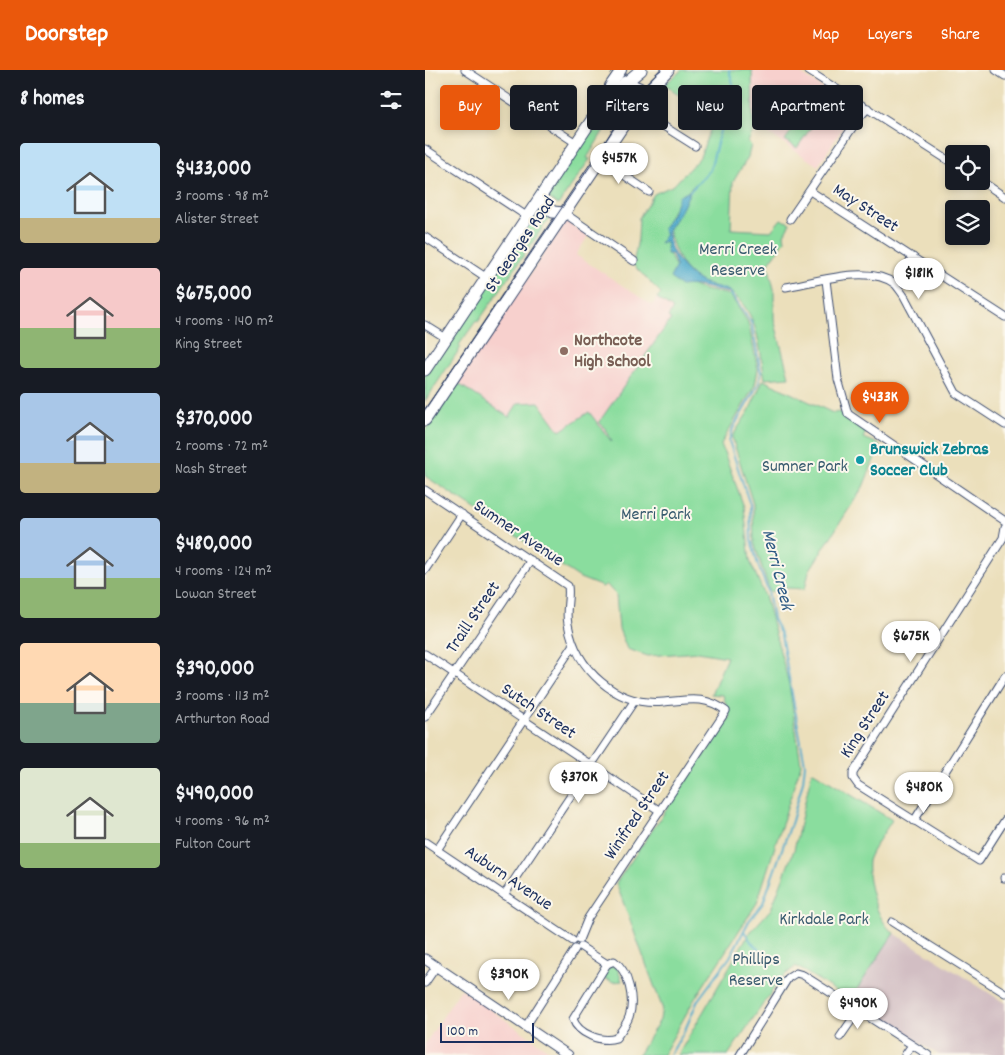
<!DOCTYPE html>
<html lang="en">
<head>
<meta charset="utf-8">
<style>
	:root { --surface:#171b24; --page:#242831; --text:#f1f3f6; --muted:#9ea1a6; --accent:#ea580c }
	body { margin:0; font-family:Dekko,sans-serif; background:var(--page); color:var(--text); height:100vh; display:flex; flex-direction:column; font-size:19px; white-space:nowrap }
	* { box-sizing:border-box; margin:0 }
	p { font-size:16px; color:var(--muted) }
	.icon { flex:none; width:28px; height:28px; fill:none; stroke:currentColor; stroke-width:2; stroke-linecap:round; stroke-linejoin:round }
	.map { position:relative; flex:1; overflow:hidden }
	.side { display:flex; flex-direction:column; background:var(--surface); width:425px }
	.side>* { flex:none }
	.banner { position:absolute; left:15px; top:15px; width:475px; height:45px; display:flex; gap:10px }
	.buttons { position:absolute; left:520px; top:75px; display:grid; gap:10px }
	.buttons a { display:grid; place-items:center; width:45px; height:45px; border-radius:5px; background:var(--surface); box-shadow:0 2px 8px #0003; font-size:25px }
	.scale { position:absolute; left:15px; bottom:12px; width:94px; box-sizing:border-box; padding-left:5px; border:2px solid #1b2f5e; border-top:0; font-size:14px; line-height:18px; white-space:nowrap; color:#1b2f5e; -webkit-text-stroke:4px #fbf7ec; paint-order:stroke }
	.price { position:absolute; translate:-50% -42px; padding:0 11px; border-radius:18px; background:#fff; color:#222; font-size:16px; line-height:32px; filter:drop-shadow(0 1px 2px #0008) }
	.price::after { content:''; position:absolute; left:50%; top:30px; width:15px; height:11px; margin-left:-8px; background:inherit; clip-path:polygon(0 0,100% 0,50% 100%) }
	.price.on { background:var(--accent); color:#fff }
	ul { padding:0; list-style:none }
	li { display:flex; align-items:center; gap:15px; height:125px; padding:0 20px }
	li span { display:grid; place-items:center; flex:none; width:140px; height:100px; border-radius:5px; color:#555 }
	li>.icon { margin-inline-start:auto }
	span .icon { width:60px; height:60px; fill:#fffc; stroke-width:1 }
	li b { font-size:21px }
	h2 { display:flex; justify-content:space-between; align-items:center; height:60px; padding:0 20px; font-size:21px }
	.pill { padding:0 18px; border-radius:5px; background:var(--surface); box-shadow:0 2px 8px #0003; font-size:18px; line-height:45px }
	.pill.on { background:var(--accent); color:#fff }
	header { display:flex; align-items:center; gap:30px; box-sizing:border-box; height:70px; padding:0 25px; background:var(--accent); color:#fff }
	header strong { font-size:24px }
	nav { display:flex; gap:28px; margin-inline-start:auto; font-size:18px }
	main { display:flex; flex:1; min-height:0 }
	.map>svg:first-child { display:block }
</style>
</head>
<body>
<header>
<strong>Doorstep</strong>
<nav><a>Map</a><a>Layers</a><a>Share</a></nav>
</header>
<main>
<section class="side">
<h2>8 homes<svg class="icon" aria-label="filters" viewBox="0 0 24 24"><path d="M4 7h16M4 17h16"/><circle cx="9" cy="7" r="2"/><circle cx="15" cy="17" r="2"/></svg></h2>
<ul>
<li><span style="background:linear-gradient(#bfe0f5 75%,#c2b280 0)"><svg class="icon" aria-label="home" viewBox="0 0 24 24"><path d="M3 11l9-7 9 7M6 9v11h12V9"/></svg></span><div><b>$433,000</b><p>3 rooms · 98 m²</p><p>Alister Street</p></div></li>
<li><span style="background:linear-gradient(#f6c9c9 60%,#8fb573 0)"><svg class="icon" aria-label="home" viewBox="0 0 24 24"><path d="M3 11l9-7 9 7M6 9v11h12V9"/></svg></span><div><b>$675,000</b><p>4 rooms · 140 m²</p><p>King Street</p></div></li>
<li><span style="background:linear-gradient(#a9c7e8 70%,#c2b280 0)"><svg class="icon" aria-label="home" viewBox="0 0 24 24"><path d="M3 11l9-7 9 7M6 9v11h12V9"/></svg></span><div><b>$370,000</b><p>2 rooms · 72 m²</p><p>Nash Street</p></div></li>
<li><span style="background:linear-gradient(#a9c7e8 60%,#8fb573 0)"><svg class="icon" aria-label="home" viewBox="0 0 24 24"><path d="M3 11l9-7 9 7M6 9v11h12V9"/></svg></span><div><b>$480,000</b><p>4 rooms · 124 m²</p><p>Lowan Street</p></div></li>
<li><span style="background:linear-gradient(#ffd9b3 60%,#7fa58c 0)"><svg class="icon" aria-label="home" viewBox="0 0 24 24"><path d="M3 11l9-7 9 7M6 9v11h12V9"/></svg></span><div><b>$390,000</b><p>3 rooms · 113 m²</p><p>Arthurton Road</p></div></li>
<li><span style="background:linear-gradient(#dfe7d0 75%,#8fb573 0)"><svg class="icon" aria-label="home" viewBox="0 0 24 24"><path d="M3 11l9-7 9 7M6 9v11h12V9"/></svg></span><div><b>$490,000</b><p>4 rooms · 96 m²</p><p>Fulton Court</p></div></li>
</ul>
</section>
<div class="map">
<svg width="580" height="985" viewBox="0 0 580 985">
	<rect width="100%" height="100%" fill="#fbf7ec"/>
	<filter id="ink" filterUnits="userSpaceOnUse"><feTurbulence type="fractalNoise" baseFrequency=".02" numOctaves="2"/><feDisplacementMap in="SourceGraphic" scale="10" xChannelSelector="R" yChannelSelector="G"/><feConvolveMatrix kernelMatrix="1 2 1 2 8 2 1 2 1" color-interpolation-filters="sRGB"/></filter>
	<filter id="wash" filterUnits="userSpaceOnUse"><feTurbulence type="fractalNoise" baseFrequency=".0096" numOctaves="4" result="noise"/><feDisplacementMap in="SourceGraphic" scale="20" xChannelSelector="R" yChannelSelector="G"/><feGaussianBlur stdDeviation="1.12" result="paint"/><feColorMatrix in="noise" values="0 0 0 0 0 0 0 0 0 0 0 0 0 0 0 0 0 1.4 0 .05"/><feComposite in="paint" operator="in"/></filter>
	<g filter="url(#wash)">
		<rect width="100%" height="100%" fill="#ebdfbb"/>
		<g fill="#f7d0cd">
			<polygon points="327,0 370,0 430,39 393,96 328,53"/>
			<polygon points="141,151 163,166 151,185 227,235 232,228 248,239 247,249 179,357 187,372 157,393 116,333 84,347 32,313"/>
			<polygon points="36,919 131,985 0,985 0,974"/>
		</g>
		<polygon fill="#d2bec3" points="469,863 580,933 580,985 514,985 425,930"/>
		<g fill="#8add9e" stroke="#52867e">
			<path d="M257,0H327L328,53L331,55L323,72L326,75L323,87L308,112L306,159L346,161L356,149L365,153L359,164L360,171L343,194L349,219V249L364,307L340,309C335,282 334,250 314,230C301,216 292,219 277,212C270,208 261,201 257,194C251,185 241,161 245,150C250,134 265,124 274,111C248,133 232,156 247,190C252,200 257,210 268,216C278,221 294,222 305,225L323,252L333,299L330,315L296,374L319,437L325,491L340,526L364,614L376,694L332,833L269,930L238,985H213L235,950L237,937L191,813L305,647L298,625L286,624L302,587L273,582L223,586L202,579L194,559L191,525L181,514L178,517L155,508L0,406V361L32,313L84,347L93,333L114,332L135,361L164,342L187,372L182,361L174,352L246,249L243,247L248,239L232,228L236,223L208,195L213,169L214,148L229,124L249,115L275,87L288,52L240,14Z"/>
			<polygon points="202,18 211,21 184,56 182,55 162,88 165,89 133,135 121,126 177,42"/>
			<polygon points="375,48 387,56 372,78 360,70"/>
			<polygon points="114,135 127,144 53,252 51,251 34,275 36,277 0,331 0,305"/>
			<polygon points="338,310 408,343 416,342 420,347 441,362 438,368 455,375 438,417 384,501 380,519 361,518 345,522 329,473 328,434 307,367 324,341"/>
			<path d="M387,701L467,750C461,760 445,782 443,791C441,811 452,852 469,863L425,930L371,896L356,908L303,985H253L323,865L346,839L369,780Z"/>
			<polygon points="185,896 192,897 197,911 188,912 178,908"/>
		</g>
		<path fill="#4eaacc" stroke="#346c95" d="M265,121L258,137L243,160C241,179 261,206 281,214C290,217 299,217 307,223C289,221 273,213 256,216L245,208L251,196L247,184H242L241,171L235,173L241,164L238,159L248,142L254,126Z"/>
		<g fill="none" stroke-linecap="round" stroke-linejoin="round">
			<g stroke="#4eaacc" stroke-width="2">
				<polyline points="265,121 285,100 295,61 311,24 304,0"/>
				<polyline points="319,861 327,873 339,885"/>
				<polyline points="245,985 260,960 273,930 305,887 324,851 338,833 367,751 378,711 380,694 356,565 348,549 343,521 333,495 326,470 325,435 304,371 308,358 334,313 336,303 326,252 305,223"/>
			</g>
		</g>
	</g>
	<g filter="url(#ink)">
		<g fill="none" stroke-linecap="round" stroke-linejoin="round">
			<g stroke="#3a496c" stroke-width="9">
				<g id="minor">
					<polyline points="40,0 151,73"/>
					<polyline points="382,0 529,94"/>
					<polyline points="571,0 580,6"/>
					<polyline points="210,38 270,76"/>
					<polyline points="0,79 103,147"/>
					<polyline points="175,89 224,122"/>
					<polyline points="556,111 580,127"/>
					<polyline points="385,121 580,247"/>
					<polyline points="139,143 209,191"/>
					<polyline points="365,149 434,48 443,38"/>
					<polyline points="0,167 62,208"/>
					<polyline points="401,210 413,309 423,344 580,451"/>
					<polyline points="470,214 488,187"/>
					<path d="M361,217C391,212 444,194 470,214C473,217 476,222 479,226L531,323L580,355"/>
					<polyline points="0,255 21,268"/>
					<path d="M0,420L143,516C145,529 140,541 143,554C151,599 191,637 239,632C263,630 280,625 301,641L163,848L154,870"/>
					<polyline points="580,457 578,468 428,703 428,708 433,715 554,791 580,750"/>
					<polyline points="0,500 37,444"/>
					<polyline points="0,584 235,741"/>
					<polyline points="0,647 106,490"/>
					<polyline points="489,751 580,606"/>
					<polyline points="0,772 148,871"/>
					<polyline points="12,780 148,576"/>
					<polyline points="579,808 580,808"/>
					<polyline points="79,825 210,630"/>
					<polyline points="467,852 580,923"/>
					<polyline points="156,877 182,894"/>
					<path d="M189,891C204,901 210,931 204,947C201,955 196,961 191,968C177,973 153,964 148,949L182,894Z"/>
					<polyline points="0,913 11,897"/>
					<polyline points="101,956 150,879"/>
					<polyline points="415,967 433,941"/>
					<polyline points="315,985 363,908 371,903 378,905 503,985"/>
					<polyline points="480,985 487,975"/>
				</g>
			</g>
			<g stroke="#3a496c" stroke-width="11">
				<polyline id="tertiary" points="0,889 143,985"/>
			</g>
			<g stroke="#3a496c" stroke-width="12">
				<polyline id="secondary" points="183,29 185,16 196,0"/>
			</g>
			<g stroke="#3a496c" stroke-width="13">
				<g id="trunk">
					<polyline points="200,12 214,18 218,26"/>
					<polyline points="114,130 128,142 139,143"/>
					<polyline points="0,300 168,48 187,24 216,0"/>
					<polyline points="0,350 218,26 243,0"/>
				</g>
			</g>
			<use href="#minor" stroke="#fff" stroke-width="7"/>
			<use href="#tertiary" stroke="#fff" stroke-width="9"/>
			<use href="#secondary" stroke="#fff" stroke-width="10"/>
			<use href="#trunk" stroke="#fff" stroke-width="11"/>
			<path stroke="#1b2f5e" stroke-width="1" d="M0,339L166,95C185,65 207,21 236,0"/>
		</g>
	</g>
	<circle fill="#8d6e63" stroke="#fbf7ec" stroke-width="2" cx="139" cy="281" r="5"/>
	<circle fill="#0f9aa8" stroke="#fbf7ec" stroke-width="2" cx="435" cy="390" r="5"/>
	<g text-anchor="middle" dominant-baseline="central" stroke-width="4" stroke-linejoin="round" paint-order="stroke">
		<g font-size="18" fill="#1b2f5e" stroke="#fbf7ec">
			<text transform="translate(440 139) rotate(33)">May Street</text>
			<text transform="translate(96 175) rotate(-56)">St Georges Road</text>
			<text transform="translate(93 464) rotate(34)">Sumner Avenue</text>
			<text transform="translate(49 548) rotate(-56)">Traill Street</text>
			<text transform="translate(113 642) rotate(34)">Sutch Street</text>
			<text transform="translate(441 655) rotate(-57)">King Street</text>
			<text transform="translate(213 746) rotate(-56)">Winifred Street</text>
			<text transform="translate(83 809) rotate(34)">Auburn Avenue</text>
		</g>
		<g font-size="18" fill="#375a6e" stroke="#fbf7ec">
			<text x="313" y="180">Merri Creek<tspan x="313" dy="21">Reserve</tspan></text>
			<text x="380" y="397">Sumner Park</text>
			<text x="231" y="445">Merri Park</text>
			<text x="399" y="850">Kirkdale Park</text>
			<text x="331" y="890">Phillips<tspan x="331" dy="21">Reserve</tspan></text>
		</g>
		<g font-size="18" font-weight="bold" fill="#785e54" stroke="#fbf7ec" text-anchor="start">
			<text x="149" y="271">Northcote<tspan x="149" dy="21">High School</tspan></text>
		</g>
		<g font-size="18" font-weight="bold" fill="#0d838f" stroke="#fbf7ec" text-anchor="start">
			<text x="445" y="380">Brunswick Zebras<tspan x="445" dy="21">Soccer Club</tspan></text>
		</g>
		<g font-size="19" font-style="italic" fill="#2d5a84" stroke="#fbf7ec">
			<text transform="translate(351 500) rotate(76)">Merri Creek</text>
		</g>
	</g>
</svg>
<div class="buttons">
<a><svg class="icon" aria-label="locate" viewBox="0 0 24 24"><circle cx="12" cy="12" r="6"/><path d="M12 2v4M12 18v4M2 12h4M18 12h4"/></svg></a>
<a><svg class="icon" aria-label="layers" viewBox="0 0 24 24"><path d="M12 4l9 5-9 5-9-5zM3 14l9 5 9-5"/></svg></a>
</div>
<div class="scale">100 m</div>
<b class="price" style="left:194px;top:115px">$457K</b>
<b class="price" style="left:494px;top:230px">$181K</b>
<b class="price on" style="left:455px;top:354px">$433K</b>
<b class="price" style="left:486px;top:593px">$675K</b>
<b class="price" style="left:154px;top:734px">$370K</b>
<b class="price" style="left:499px;top:744px">$480K</b>
<b class="price" style="left:84px;top:931px">$390K</b>
<b class="price" style="left:433px;top:960px">$490K</b>
<div class="banner">
<a class="pill on">Buy</a>
<a class="pill">Rent</a>
<a class="pill">Filters</a>
<a class="pill">New</a>
<a class="pill">Apartment</a>
</div>
</div>
</main>
</body>
</html>
